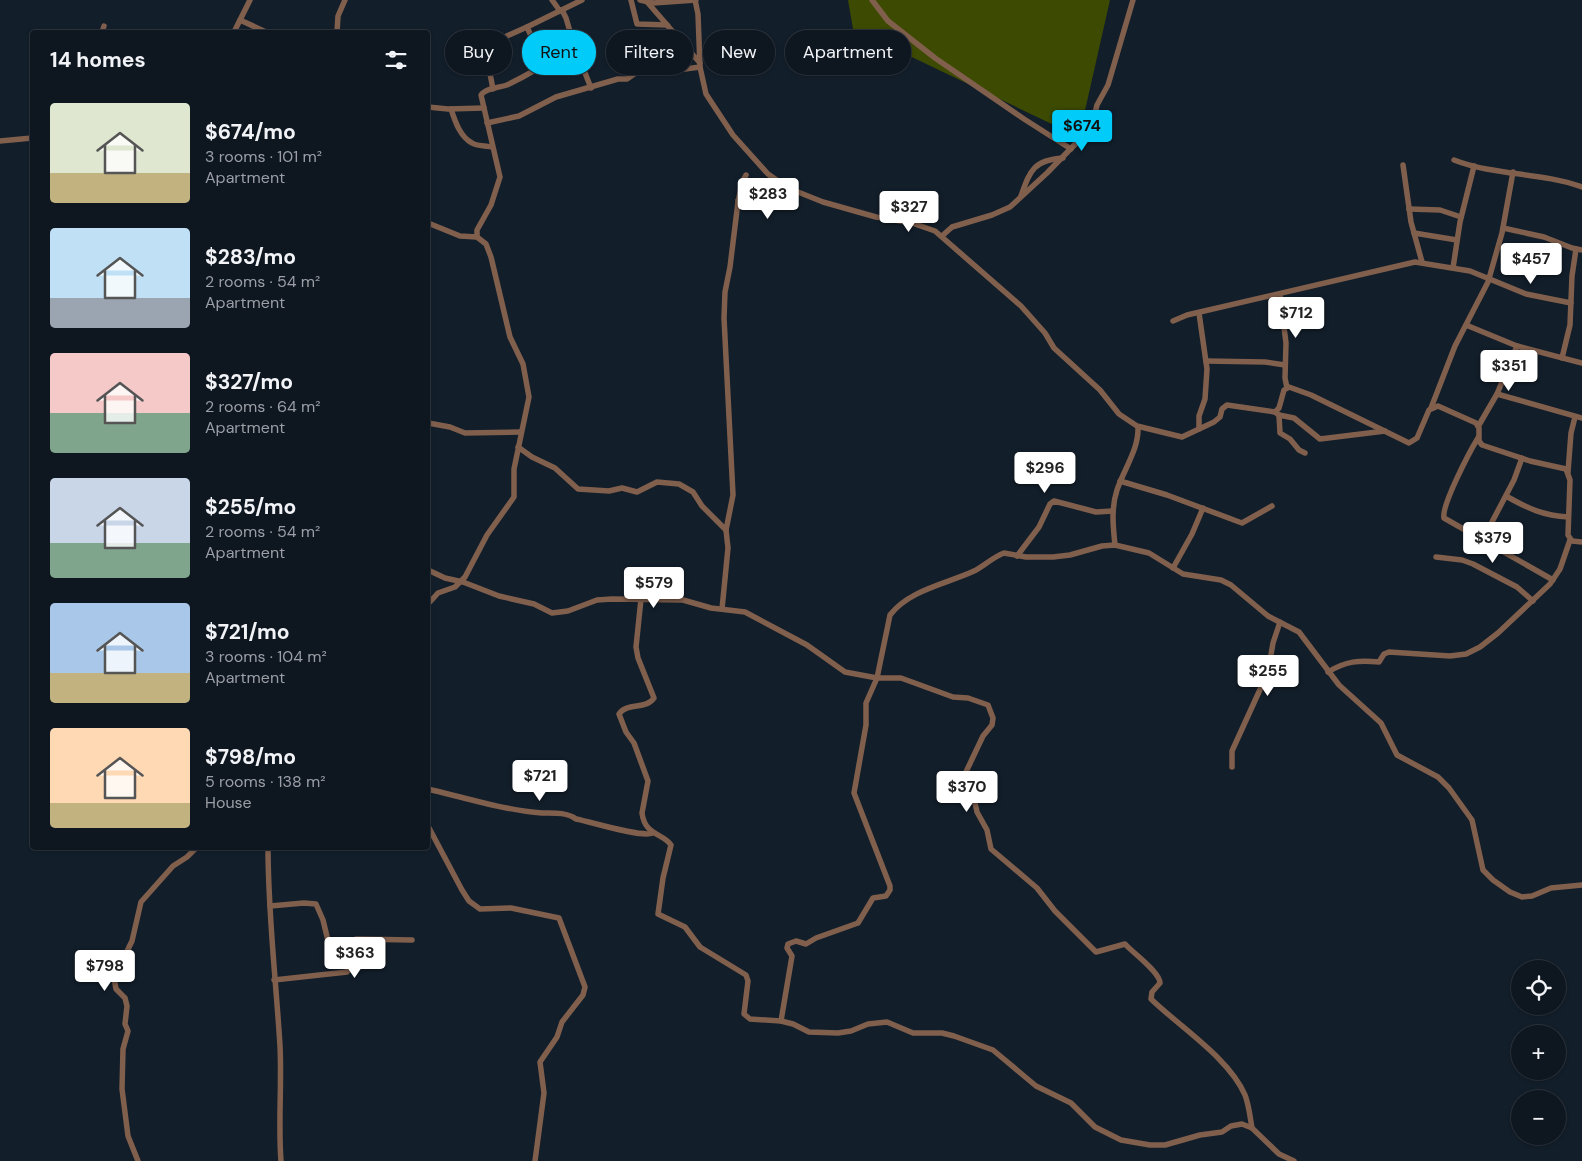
<!DOCTYPE html>
<html lang="en">
<head>
<meta charset="utf-8">
<style>
	:root { --surface:#0e1620; --page:#171f29; --text:#f1f3f6; --muted:#9b9fa5; --line:#2e353e; --accent:#01cbf9 }
	body { margin:0; font-family:"DM Sans",sans-serif; background:var(--page); color:var(--text); height:100vh; display:flex; flex-direction:column; font-size:19px; white-space:nowrap }
	* { box-sizing:border-box; margin:0 }
	p { font-size:16px; color:var(--muted) }
	.icon { flex:none; width:28px; height:28px; fill:none; stroke:currentColor; stroke-width:2; stroke-linecap:round; stroke-linejoin:round }
	.map { position:relative; flex:1; overflow:hidden }
	.drawer { position:absolute; left:30px; top:30px; width:400px; height:820px; display:flex; flex-direction:column; background:var(--surface); border-radius:5px; box-shadow:0 1px 4px #0004,0 0 0 1px var(--line) }
	.drawer>* { flex:none }
	.hud { position:absolute; left:445px; top:30px; width:475px; height:45px; display:flex; gap:10px }
	.buttons { position:absolute; left:1511px; top:960px; display:grid; gap:10px }
	.buttons a { display:grid; place-items:center; width:55px; height:55px; border-radius:50%; background:var(--surface); box-shadow:0 1px 4px #0004,0 0 0 1px var(--line); font-size:25px }
	.price { position:absolute; translate:-50% -42px; padding:0 11px; border-radius:5px; background:#fff; color:#222; font-size:16px; line-height:32px; filter:drop-shadow(0 1px 2px #0008) }
	.price::after { content:''; position:absolute; left:50%; top:30px; width:15px; height:11px; margin-left:-8px; background:inherit; clip-path:polygon(0 0,100% 0,50% 100%) }
	.price.current { background:var(--accent); color:#111 }
	ul { padding:0; list-style:none }
	li { display:flex; align-items:center; gap:15px; height:125px; padding:0 20px }
	li span { display:grid; place-items:center; flex:none; width:140px; height:100px; border-radius:5px; color:#555 }
	li>.icon { margin-inline-start:auto }
	span .icon { width:60px; height:60px; fill:#fffc; stroke-width:1 }
	li b { font-size:21px }
	h2 { display:flex; justify-content:space-between; align-items:center; height:60px; padding:0 20px; font-size:21px }
	.pill { padding:0 18px; border-radius:22px; background:var(--surface); box-shadow:0 1px 4px #0004,0 0 0 1px var(--line); font-size:18px; line-height:45px }
	.pill.current { background:var(--accent); color:#111 }
	.map>svg:first-child { display:block }
</style>
</head>
<body>
<div class="map">
<svg width="1582" height="1161" viewBox="0 0 1582 1161">
	<rect width="100%" height="100%" fill="#121e2a"/>
	<polygon fill="#3d4a02" points="848,0 1110,0 1079,137 853,29"/>
	<g fill="none" stroke-linecap="round" stroke-linejoin="round">
		<g stroke="#815f4d" stroke-width="5.5">
			<polyline points="552,0 560,11"/>
			<polyline points="631,0 637,24 667,25 700,63"/>
			<polyline points="640,0 653,3 696,0"/>
			<polyline points="695,0 698,14 700,67 706,94 733,135 768,174 788,188 823,202 876,217 912,223 935,231 1021,306 1045,333 1054,348 1100,390 1119,414 1137,426 1182,437 1214,422 1220,417 1222,409 1227,405 1275,412 1279,408 1284,390 1289,387 1311,395 1409,443 1417,438 1429,410 1438,406 1476,423 1479,428 1479,441 1482,445 1530,461 1566,469 1570,480 1568,535 1572,541 1582,542"/>
			<polyline points="872,0 888,21 935,58 1024,119 1071,149"/>
			<polyline points="648,3 668,26"/>
			<polyline points="562,10 566,18 574,45 591,88"/>
			<polyline points="240,20 266,32"/>
			<polyline points="102,32 104,26"/>
			<polyline points="234,32 250,0"/>
			<polyline points="337,32 338,16 345,0"/>
			<polyline points="493,89 486,53 494,51 498,40 527,27"/>
			<polyline points="428,107 448,109 484,108"/>
			<path d="M451,109C455,121 460,137 472,143C477,146 486,146 492,147"/>
			<polyline points="487,123 519,116 556,97 618,79 627,79 643,68 685,69 700,67"/>
			<polyline points="0,141 32,138"/>
			<path d="M1454,160C1495,176 1541,172 1582,187"/>
			<polyline points="1403,165 1411,222 1422,262"/>
			<path d="M1021,196C1030,171 1033,160 1063,158"/>
			<polyline points="738,200 768,210 779,193 788,188"/>
			<polyline points="1409,209 1440,210 1461,217"/>
			<polyline points="428,223 460,236 477,237 486,244 491,257 510,337 523,364 529,397 514,469 514,497 487,535 465,577 455,587 438,593 428,604"/>
			<polyline points="1503,228 1544,237 1572,248 1582,250"/>
			<polyline points="1414,233 1457,240"/>
			<polyline points="942,236 952,227 992,215 1010,207 1047,173 1087,132 1092,125 1097,105 1108,85 1133,0"/>
			<path d="M477,237V230L491,205L500,177L481,95C486,88 498,88 507,85C519,79 532,73 542,65L543,62L527,27L582,0"/>
			<polyline points="1453,268 1460,222 1474,166"/>
			<polyline points="1280,295 1286,343 1285,378 1287,388"/>
			<polyline points="1173,321 1187,315 1415,262 1470,271 1526,294 1571,303"/>
			<polyline points="1466,325 1517,346 1582,363"/>
			<polyline points="1562,358 1570,325 1572,276 1576,249"/>
			<polyline points="1206,361 1265,362 1285,365"/>
			<polyline points="1497,394 1582,418"/>
			<polyline points="1431,408 1455,346 1488,282 1502,233 1513,172"/>
			<polyline points="1275,412 1279,415 1294,418 1320,439 1385,431"/>
			<polyline points="1279,415 1280,433 1290,439 1299,450 1305,453"/>
			<polyline points="428,423 450,427 465,433 521,432"/>
			<polyline points="1479,425 1497,394 1517,346"/>
			<polyline points="1199,429 1199,416 1205,399 1207,369 1199,313"/>
			<path d="M1478,438C1470,451 1441,506 1444,518L1553,580"/>
			<polyline points="518,447 532,457 555,468 578,489 609,491 622,488 637,492 657,482 679,484 693,492 702,506 726,530"/>
			<polyline points="1568,472 1571,433 1575,417"/>
			<polyline points="1120,481 1167,495 1242,523 1272,506"/>
			<path d="M1506,496C1527,508 1544,516 1568,517"/>
			<polyline points="1482,541 1514,480 1522,458"/>
			<path d="M1115,545C1113,526 1111,508 1117,490C1124,469 1139,449 1138,427"/>
			<polyline points="1017,556 1039,527 1050,504 1054,501 1096,512 1113,511"/>
			<polyline points="1436,557 1462,560 1473,564 1517,587 1533,601"/>
			<polyline points="1173,568 1192,534 1203,508"/>
			<path d="M428,570L445,578L463,582L499,596L534,604L552,613L568,611L597,600L612,599L683,600L711,608L745,612L807,645L845,672L877,678H901L953,697L968,698L988,705L993,718L992,725L983,736L965,774L953,787L961,793L973,794L977,812L987,830L991,849L1037,888L1055,911L1096,952L1125,944C1133,953 1160,972 1160,983L1152,992L1151,999C1180,1027 1229,1058 1245,1095C1249,1105 1250,1117 1252,1128"/>
			<path d="M641,599L636,647L638,658L654,698C646,710 627,702 619,714L626,732L634,743L648,781L642,813C645,836 663,833 671,845L663,878L658,914L685,927L700,947L746,975L748,981L744,1014L750,1019L781,1021L793,1024L809,1032L838,1033L851,1031L868,1024L887,1022L913,1033H942L954,1036L993,1050L1036,1086L1071,1103L1095,1127L1121,1140L1150,1145H1165L1200,1135L1222,1132L1231,1126L1242,1124L1252,1128L1279,1154L1294,1161"/>
			<polyline points="722,609 728,548 726,530 733,495 724,318 725,292 730,267 738,202 742,183 746,175"/>
			<path d="M1328,672C1346,661 1359,660 1379,662L1384,654L1389,652L1450,656L1466,654L1480,647L1498,633L1550,584L1560,569L1570,540"/>
			<polyline points="1232,767 1232,751 1268,672 1273,643 1280,622"/>
			<path d="M428,789C465,798 504,810 542,813C553,813 567,812 576,819C592,822 641,838 653,833"/>
			<polyline points="428,826 462,890 469,901 480,909 511,908 559,918 585,987 583,995 562,1022 557,1037 540,1062 544,1093 535,1161"/>
			<path d="M268,848C268,914 276,980 280,1046C282,1085 278,1123 281,1161"/>
			<polyline points="270,906 304,903 316,904 323,920 330,949 335,952 352,950"/>
			<polyline points="274,980 347,972 350,967 354,942 356,939 412,940"/>
			<path d="M781,1021L792,956L787,948L788,944L796,941L806,944L816,938L858,923L873,898L886,896L890,890V886L854,793L866,725V703L877,678L890,615C909,590 946,584 974,571C984,566 993,557 1004,553L1026,557H1053L1070,555L1102,546L1115,545L1149,553L1183,574L1221,580L1231,585L1268,616L1299,632L1339,685L1381,723L1397,755L1438,777L1449,788L1472,820L1483,870L1493,880L1510,892L1522,897L1532,896L1551,888L1582,885"/>
			<polyline points="138,1161 128,1136 122,1089 123,1049 128,1031 125,1024 127,1006 125,998 116,989 114,978 132,941 141,902 173,866 187,857 196,848"/>
		</g>
	</g>
</svg>
<div class="buttons">
<a><svg class="icon" aria-label="locate" viewBox="0 0 24 24"><circle cx="12" cy="12" r="6"/><path d="M12 2v4M12 18v4M2 12h4M18 12h4"/></svg></a>
<a>+</a>
<a>−</a>
</div>
<b class="price current" style="left:1082px;top:152px">$674</b>
<b class="price" style="left:768px;top:220px">$283</b>
<b class="price" style="left:909px;top:233px">$327</b>
<b class="price" style="left:1531px;top:285px">$457</b>
<b class="price" style="left:1296px;top:339px">$712</b>
<b class="price" style="left:1509px;top:392px">$351</b>
<b class="price" style="left:1045px;top:494px">$296</b>
<b class="price" style="left:1493px;top:564px">$379</b>
<b class="price" style="left:654px;top:609px">$579</b>
<b class="price" style="left:1268px;top:697px">$255</b>
<b class="price" style="left:540px;top:802px">$721</b>
<b class="price" style="left:967px;top:813px">$370</b>
<b class="price" style="left:355px;top:979px">$363</b>
<b class="price" style="left:105px;top:992px">$798</b>
<div class="hud">
<a class="pill">Buy</a>
<a class="pill current">Rent</a>
<a class="pill">Filters</a>
<a class="pill">New</a>
<a class="pill">Apartment</a>
</div>
<section class="drawer">
<h2>14 homes<svg class="icon" aria-label="filters" viewBox="0 0 24 24"><path d="M4 7h16M4 17h16"/><circle cx="9" cy="7" r="2"/><circle cx="15" cy="17" r="2"/></svg></h2>
<ul>
<li><span style="background:linear-gradient(#dfe7d0 70%,#c2b280 0)"><svg class="icon" aria-label="home" viewBox="0 0 24 24"><path d="M3 11l9-7 9 7M6 9v11h12V9"/></svg></span><div><b>$674/mo</b><p>3 rooms · 101 m²</p><p>Apartment</p></div></li>
<li><span style="background:linear-gradient(#bfe0f5 70%,#9aa5b1 0)"><svg class="icon" aria-label="home" viewBox="0 0 24 24"><path d="M3 11l9-7 9 7M6 9v11h12V9"/></svg></span><div><b>$283/mo</b><p>2 rooms · 54 m²</p><p>Apartment</p></div></li>
<li><span style="background:linear-gradient(#f6c9c9 60%,#7fa58c 0)"><svg class="icon" aria-label="home" viewBox="0 0 24 24"><path d="M3 11l9-7 9 7M6 9v11h12V9"/></svg></span><div><b>$327/mo</b><p>2 rooms · 64 m²</p><p>Apartment</p></div></li>
<li><span style="background:linear-gradient(#c9d6e8 65%,#7fa58c 0)"><svg class="icon" aria-label="home" viewBox="0 0 24 24"><path d="M3 11l9-7 9 7M6 9v11h12V9"/></svg></span><div><b>$255/mo</b><p>2 rooms · 54 m²</p><p>Apartment</p></div></li>
<li><span style="background:linear-gradient(#a9c7e8 70%,#c2b280 0)"><svg class="icon" aria-label="home" viewBox="0 0 24 24"><path d="M3 11l9-7 9 7M6 9v11h12V9"/></svg></span><div><b>$721/mo</b><p>3 rooms · 104 m²</p><p>Apartment</p></div></li>
<li><span style="background:linear-gradient(#ffd9b3 75%,#c2b280 0)"><svg class="icon" aria-label="home" viewBox="0 0 24 24"><path d="M3 11l9-7 9 7M6 9v11h12V9"/></svg></span><div><b>$798/mo</b><p>5 rooms · 138 m²</p><p>House</p></div></li>
</ul>
</section>
</div>
</body>
</html>
